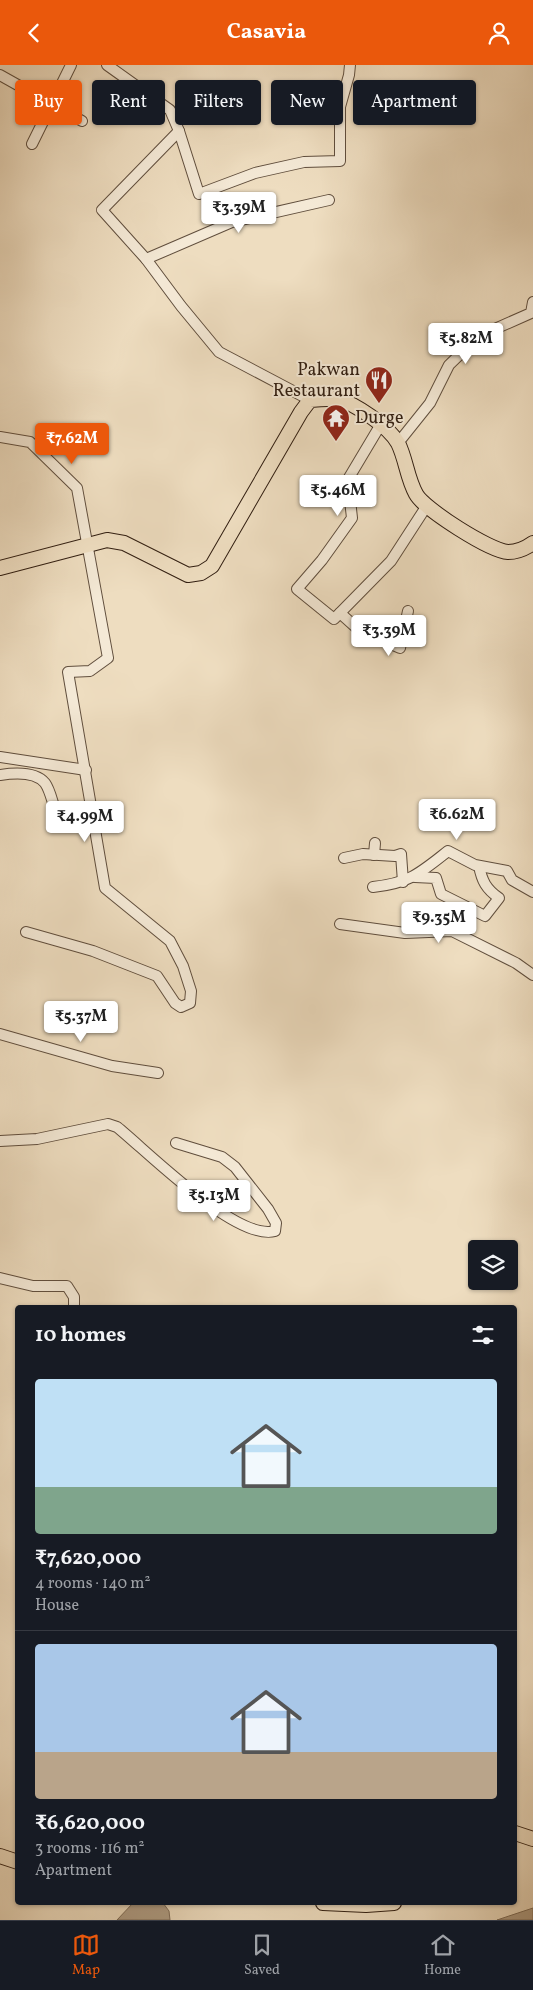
<!DOCTYPE html>
<html lang="en">
<head>
<meta charset="utf-8">
<style>
	:root { --surface:#171b24; --page:#242831; --text:#f1f3f6; --muted:#9ea1a6; --line:#363941; --accent:#ea580c }
	body { margin:0; font-family:Vollkorn,serif; background:var(--page); color:var(--text); height:100vh; display:flex; flex-direction:column; font-size:19px; white-space:nowrap }
	* { box-sizing:border-box; margin:0 }
	p { font-size:16px; color:var(--muted) }
	.icon { flex:none; width:28px; height:28px; fill:none; stroke:currentColor; stroke-width:2; stroke-linecap:round; stroke-linejoin:round }
	.map { position:relative; flex:1; overflow:hidden }
	.side { position:absolute; left:15px; top:1240px; width:502px; height:600px; display:flex; flex-direction:column; background:var(--surface); border-radius:5px; box-shadow:0 1px 4px #0004 }
	.side>* { flex:none }
	.guide { position:absolute; left:15px; top:15px; width:504px; height:45px; display:flex; gap:10px }
	.fabs { position:absolute; left:468px; top:1175px; display:grid; gap:10px }
	.fabs a { display:grid; place-items:center; width:50px; height:50px; border-radius:5px; background:var(--surface); box-shadow:0 1px 4px #0004; font-size:25px }
	.price { position:absolute; translate:-50% -42px; padding:0 11px; border-radius:5px; background:#fff; color:#222; font-size:16px; line-height:32px; filter:drop-shadow(0 1px 2px #0008) }
	.price::after { content:''; position:absolute; left:50%; top:30px; width:15px; height:11px; margin-left:-8px; background:inherit; clip-path:polygon(0 0,100% 0,50% 100%) }
	.price.on { background:var(--accent); color:#fff }
	ul { padding:0; list-style:none }
	li { display:grid; align-content:center; gap:10px; height:265px; padding:0 20px }
	li+li { border-top:1px solid var(--line) }
	li span { display:grid; place-items:center; height:155px; border-radius:5px; color:#555 }
	li>.icon { margin-inline-start:auto }
	span .icon { width:90px; height:90px; fill:#fffc; stroke-width:1 }
	li b { font-size:21px }
	h2 { display:flex; justify-content:space-between; align-items:center; height:60px; padding:0 20px; font-size:21px }
	.tag { padding:0 18px; border-radius:5px; background:var(--surface); box-shadow:0 1px 4px #0004; font-size:18px; line-height:45px }
	.tag.on { background:var(--accent); color:#fff }
	header { display:flex; justify-content:space-between; align-items:center; height:65px; padding:0 20px; background:var(--accent); color:#fff; font-size:22px; font-weight:700 }
	.tab-bar { display:flex; justify-content:space-around; align-items:center; height:70px; border-top:1px solid var(--line); background:var(--surface); font-size:14px; color:var(--muted) }
	.tab-bar a { display:grid; justify-items:center; gap:2px }
	.tab-bar .on { color:var(--accent) }
	.map>svg:first-child { display:block }
</style>
</head>
<body>
<header><svg class="icon" aria-label="back" viewBox="0 0 24 24"><path d="M15 5l-7 7 7 7"/></svg>Casavia<svg class="icon" aria-label="person" viewBox="0 0 24 24"><circle cx="12" cy="8" r="4"/><path d="M4 21q1-7 8-7t8 7"/></svg></header>
<div class="map">
<svg width="533" height="1855" viewBox="0 0 533 1855">
	<rect width="100%" height="100%" fill="#eeddc0"/>
	<filter id="stains"><feTurbulence type="fractalNoise" baseFrequency=".004" numOctaves="4"/><feColorMatrix values="0 0 0 0 .2 0 0 0 0 .09 0 0 0 0 .02 0 0 0 .5 -.17"/></filter>
	<radialGradient id="worn" r=".72"><stop offset=".6" stop-color="#630" stop-opacity="0"/><stop offset="1" stop-color="#630" stop-opacity=".3"/></radialGradient>
	<g fill="#ae9c84" stroke="#7c6a56">
		<polygon points="133,1838 163,1838 169,1846 170,1855 117,1855"/>
		<polygon points="533,1843 533,1855 497,1855"/>
	</g>
	<g fill="none" stroke-linecap="round" stroke-linejoin="round">
		<g stroke="#604e3d" stroke-width="12">
			<g id="minor">
				<polyline points="107,0 170,45 179,66"/>
				<polyline points="0,10 82,56"/>
				<polyline points="32,79 71,0"/>
				<polyline points="146,194 232,157 329,135"/>
				<polyline points="310,335 219,287 181,241 146,194 102,145 179,66 199,129 255,108 304,97 340,96 340,42 349,10 350,0"/>
				<polyline points="381,359 344,421 350,435 352,453 322,495 297,524 334,554 391,496 426,442"/>
				<polyline points="0,372 30,377 77,423 108,593 90,606 68,607 105,823 170,876 183,901 191,926 190,938 181,942 175,938 157,911 93,886 26,867"/>
				<polyline points="398,378 430,338 449,300 479,271 531,248 533,237"/>
				<polyline points="340,548 360,566 400,583 408,546"/>
				<polyline points="0,692 86,705"/>
				<path d="M0,710C13,708 35,706 45,718C50,725 52,736 55,744"/>
				<polyline points="374,790 375,778"/>
				<polyline points="344,793 363,789 395,791 401,789 403,817"/>
				<path d="M415,812L436,813L441,829L485,851L499,833C486,824 482,816 479,801"/>
				<path d="M373,822C410,818 420,808 448,786L475,800L507,806L512,815L533,827"/>
				<polyline points="340,859 405,868 452,866 516,898 533,910"/>
				<polyline points="0,969 112,1001 158,1008"/>
				<path d="M0,1076L37,1074L108,1059L117,1062C147,1086 237,1177 275,1166L276,1158L268,1144L235,1102L222,1092L176,1078"/>
				<polyline points="0,1213 33,1221 67,1221 74,1232 74,1242"/>
			</g>
		</g>
		<g stroke="#311e11" stroke-width="16">
			<g id="major">
				<path d="M0,503L107,475L124,478L188,510L201,508L212,501L301,347L310,335C318,335 329,333 337,334C355,338 389,362 398,378C406,394 407,413 416,429C424,444 490,486 508,487C517,487 526,483 533,478"/>
				<polyline points="515,1768 533,1774"/>
				<polyline points="0,1791 18,1797"/>
				<polyline points="323,1838 366,1840 394,1838"/>
			</g>
		</g>
		<use href="#minor" stroke="#f4e9d6" stroke-width="10"/>
		<use href="#major" stroke="#eeddc0" stroke-width="14"/>
	</g>
	<defs>
		<g id="restaurant-pin" transform="scale(1.4375)"><path d="M0 17L-7.5 6A9.5 9.5 0 1 1 7.5 6Z" fill="#8f2418" stroke="#f4e9d6"/><path d="M-5-6h1v4h1v-4h1v4h1v-4h1v5L-1.5 .5V6h-2V.5L-5-1ZM5-6V6H3V1.5H1.5Q1.5-4 5-6Z" fill="#fff"/></g>
		<g id="temple-pin" transform="scale(1.4375)"><path d="M0 17L-7.5 6A9.5 9.5 0 1 1 7.5 6Z" fill="#8f2418" stroke="#f4e9d6"/><path d="M0-6L5-2H3V0L6.5 2.5H4V6H1.5V3h-3V6H-4V2.5H-6.5L-3 0V-2H-5Z" fill="#fff"/></g>
	</defs>
	<g fill-rule="evenodd">
		<use href="#restaurant-pin" x="379" y="315"/>
		<use href="#temple-pin" x="336" y="353"/>
	</g>
	<g text-anchor="middle" dominant-baseline="central" stroke-width="4" stroke-linejoin="round" paint-order="stroke">
		<g font-size="18" fill="#311e11" stroke="#f4e9d6" text-anchor="end">
			<text x="360" y="305">Pakwan<tspan x="360" dy="21">Restaurant</tspan></text>
			<text x="355" y="353" text-anchor="start">Durge</text>
		</g>
	</g>
	<rect width="100%" height="100%" filter="url(#stains)"/>
	<rect width="100%" height="100%" fill="url(#worn)"/>
</svg>
<div class="fabs">
<a><svg class="icon" aria-label="layers" viewBox="0 0 24 24"><path d="M12 4l9 5-9 5-9-5zM3 14l9 5 9-5"/></svg></a>
</div>
<b class="price" style="left:239px;top:169px">₹3.39M</b>
<b class="price" style="left:466px;top:300px">₹5.82M</b>
<b class="price on" style="left:72px;top:400px">₹7.62M</b>
<b class="price" style="left:338px;top:452px">₹5.46M</b>
<b class="price" style="left:389px;top:592px">₹3.39M</b>
<b class="price" style="left:457px;top:776px">₹6.62M</b>
<b class="price" style="left:85px;top:778px">₹4.99M</b>
<b class="price" style="left:439px;top:879px">₹9.35M</b>
<b class="price" style="left:81px;top:978px">₹5.37M</b>
<b class="price" style="left:214px;top:1157px">₹5.13M</b>
<div class="guide">
<a class="tag on">Buy</a>
<a class="tag">Rent</a>
<a class="tag">Filters</a>
<a class="tag">New</a>
<a class="tag">Apartment</a>
</div>
<section class="side">
<h2>10 homes<svg class="icon" aria-label="filters" viewBox="0 0 24 24"><path d="M4 7h16M4 17h16"/><circle cx="9" cy="7" r="2"/><circle cx="15" cy="17" r="2"/></svg></h2>
<ul>
<li><span style="background:linear-gradient(#bfe0f5 70%,#7fa58c 0)"><svg class="icon" aria-label="home" viewBox="0 0 24 24"><path d="M3 11l9-7 9 7M6 9v11h12V9"/></svg></span><div><b>₹7,620,000</b><p>4 rooms · 140 m²</p><p>House</p></div></li>
<li><span style="background:linear-gradient(#a9c7e8 70%,#b9a48a 0)"><svg class="icon" aria-label="home" viewBox="0 0 24 24"><path d="M3 11l9-7 9 7M6 9v11h12V9"/></svg></span><div><b>₹6,620,000</b><p>3 rooms · 116 m²</p><p>Apartment</p></div></li>
</ul>
</section>
</div>
<nav class="tab-bar">
<a class="on"><svg class="icon" aria-label="map" viewBox="0 0 24 24"><path d="M3 6l6-2 6 2 6-2v14l-6 2-6-2-6 2zM9 4v14M15 6v14"/></svg>Map</a>
<a><svg class="icon" aria-label="saved" viewBox="0 0 24 24"><path d="M7 4h10v16l-5-4-5 4z"/></svg>Saved</a>
<a><svg class="icon" aria-label="home" viewBox="0 0 24 24"><path d="M3 11l9-7 9 7M6 9v11h12V9"/></svg>Home</a>
</nav>
</body>
</html>
